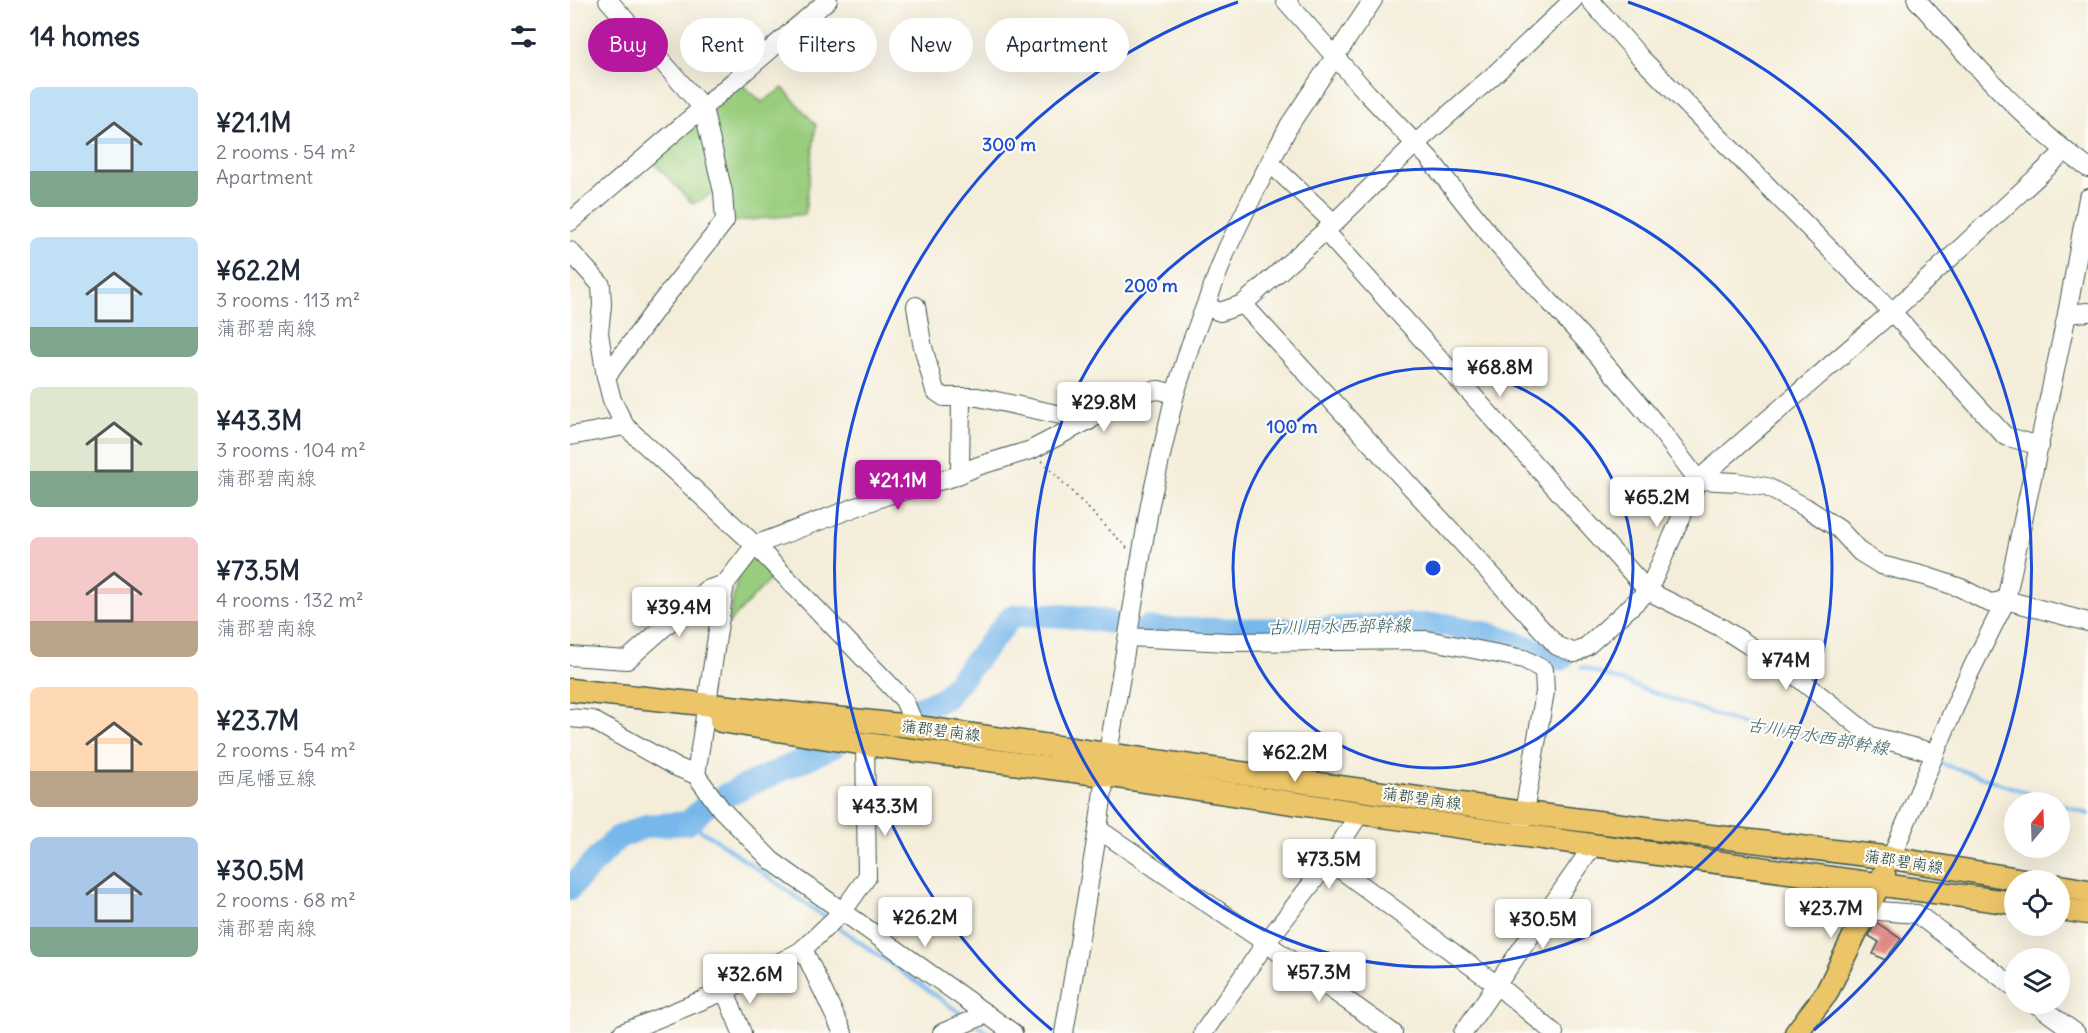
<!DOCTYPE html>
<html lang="en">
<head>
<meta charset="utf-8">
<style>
	:root { --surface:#fff; --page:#f2f2f3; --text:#1f2937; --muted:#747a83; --accent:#b5179e }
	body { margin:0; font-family:Delius,"Klee One",sans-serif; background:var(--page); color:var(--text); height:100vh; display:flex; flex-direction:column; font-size:22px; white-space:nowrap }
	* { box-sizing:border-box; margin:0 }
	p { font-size:20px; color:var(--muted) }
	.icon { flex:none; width:33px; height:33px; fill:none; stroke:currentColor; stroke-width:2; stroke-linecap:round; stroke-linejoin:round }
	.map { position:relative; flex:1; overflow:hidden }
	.drawer { display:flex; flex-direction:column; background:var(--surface); width:570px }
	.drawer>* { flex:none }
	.top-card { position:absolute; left:18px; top:18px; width:570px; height:54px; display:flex; gap:12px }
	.needle { width:39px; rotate:19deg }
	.tools { position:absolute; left:1434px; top:792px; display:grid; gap:12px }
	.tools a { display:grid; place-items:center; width:66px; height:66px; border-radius:50%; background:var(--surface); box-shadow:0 6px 24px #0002; font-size:30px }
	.price { position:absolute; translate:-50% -51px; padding:0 14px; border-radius:6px; background:#fff; color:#222; font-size:20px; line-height:39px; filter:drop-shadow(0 2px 3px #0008) }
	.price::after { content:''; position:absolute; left:50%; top:36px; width:18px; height:14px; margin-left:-9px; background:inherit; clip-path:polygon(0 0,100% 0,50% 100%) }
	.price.current { background:var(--accent); color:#fff }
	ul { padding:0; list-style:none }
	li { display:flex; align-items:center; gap:18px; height:150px; padding:0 30px }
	li span { display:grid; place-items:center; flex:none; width:168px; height:120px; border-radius:9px; color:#555 }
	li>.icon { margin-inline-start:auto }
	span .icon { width:72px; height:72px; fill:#fffc; stroke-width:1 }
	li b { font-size:26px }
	h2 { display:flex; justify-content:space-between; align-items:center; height:72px; padding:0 30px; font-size:26px }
	.chip { padding:0 21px; border-radius:27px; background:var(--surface); box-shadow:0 6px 24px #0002; font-size:21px; line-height:54px }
	.chip.current { background:var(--accent); color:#fff }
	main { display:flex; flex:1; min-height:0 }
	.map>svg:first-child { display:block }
</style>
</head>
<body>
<main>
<section class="drawer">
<h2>14 homes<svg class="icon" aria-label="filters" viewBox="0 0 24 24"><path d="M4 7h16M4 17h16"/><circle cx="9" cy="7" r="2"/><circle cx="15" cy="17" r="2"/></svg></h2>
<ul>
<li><span style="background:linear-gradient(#bfe0f5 70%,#7fa58c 0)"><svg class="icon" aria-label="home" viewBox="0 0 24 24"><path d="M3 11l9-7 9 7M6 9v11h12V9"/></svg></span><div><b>¥21.1M</b><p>2 rooms · 54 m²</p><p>Apartment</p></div></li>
<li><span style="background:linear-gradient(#bfe0f5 75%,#7fa58c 0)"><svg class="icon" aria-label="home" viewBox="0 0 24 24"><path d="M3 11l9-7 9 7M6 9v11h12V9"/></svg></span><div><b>¥62.2M</b><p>3 rooms · 113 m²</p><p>蒲郡碧南線</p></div></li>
<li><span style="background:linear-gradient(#dfe7d0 70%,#7fa58c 0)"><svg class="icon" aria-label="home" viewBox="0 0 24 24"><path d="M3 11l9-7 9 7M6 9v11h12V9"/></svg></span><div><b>¥43.3M</b><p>3 rooms · 104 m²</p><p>蒲郡碧南線</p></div></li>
<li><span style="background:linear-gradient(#f6c9c9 70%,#b9a48a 0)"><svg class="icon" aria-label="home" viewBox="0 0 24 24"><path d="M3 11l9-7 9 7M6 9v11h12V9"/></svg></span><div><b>¥73.5M</b><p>4 rooms · 132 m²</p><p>蒲郡碧南線</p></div></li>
<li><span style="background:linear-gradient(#ffd9b3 70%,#b9a48a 0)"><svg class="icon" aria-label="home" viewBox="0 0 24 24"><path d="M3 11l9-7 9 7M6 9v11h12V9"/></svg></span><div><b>¥23.7M</b><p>2 rooms · 54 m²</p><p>西尾幡豆線</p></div></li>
<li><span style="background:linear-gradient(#a9c7e8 75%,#7fa58c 0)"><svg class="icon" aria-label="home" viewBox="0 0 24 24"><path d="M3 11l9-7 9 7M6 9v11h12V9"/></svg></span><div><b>¥30.5M</b><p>2 rooms · 68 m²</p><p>蒲郡碧南線</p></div></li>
</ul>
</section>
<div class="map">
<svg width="1518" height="1033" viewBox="0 0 1518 1033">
	<rect width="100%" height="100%" fill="#fdfcf7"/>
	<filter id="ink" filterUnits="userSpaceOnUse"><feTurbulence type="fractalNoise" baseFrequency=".0167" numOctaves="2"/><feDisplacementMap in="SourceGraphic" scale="12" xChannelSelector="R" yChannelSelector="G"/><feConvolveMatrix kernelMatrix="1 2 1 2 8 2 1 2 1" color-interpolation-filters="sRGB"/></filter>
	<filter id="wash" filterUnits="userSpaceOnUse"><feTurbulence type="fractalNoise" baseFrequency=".008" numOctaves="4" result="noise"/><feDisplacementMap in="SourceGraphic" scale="24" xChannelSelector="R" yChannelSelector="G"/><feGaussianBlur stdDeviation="1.35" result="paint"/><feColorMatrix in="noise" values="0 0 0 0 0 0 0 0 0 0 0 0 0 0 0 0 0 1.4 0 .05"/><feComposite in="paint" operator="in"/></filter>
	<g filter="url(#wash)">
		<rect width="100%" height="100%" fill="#f4edd9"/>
		<g fill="#99cd7d" stroke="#5c8558" stroke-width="1.5">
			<polygon points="171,84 192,102 213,88 246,125 235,214 161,222 140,112"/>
			<polygon points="130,115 149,190 123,204 81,160"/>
			<polygon points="185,552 205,574 158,624 169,571"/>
		</g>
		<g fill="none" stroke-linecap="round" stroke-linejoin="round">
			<g stroke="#77b7eb" stroke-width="4">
				<polyline points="1012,667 1163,721 1224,735 1297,741"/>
				<polyline points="1367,762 1485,802"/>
				<polyline points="1490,804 1518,814"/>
				<polyline points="118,823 145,839 256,918"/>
				<polyline points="264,924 396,1017"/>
				<polyline points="407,1025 418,1033"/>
			</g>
			<g stroke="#77b7eb" stroke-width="24">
				<polyline points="577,628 587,630 754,629 818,625 876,625 919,634 991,659"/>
				<path d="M345,709L375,698L441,617C475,612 508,617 541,622"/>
				<polyline points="156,795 264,746"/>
				<polyline points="0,888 47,838 76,826 118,823 137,805"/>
			</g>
		</g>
		<g id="blocks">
			<polygon fill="#e08a87" points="1306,922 1331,939 1315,960 1303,954 1309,942 1299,936"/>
		</g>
	</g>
	<g filter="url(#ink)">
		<use href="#blocks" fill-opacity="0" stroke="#3f574d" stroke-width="1.5"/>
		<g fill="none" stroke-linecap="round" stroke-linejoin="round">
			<g stroke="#3f574d" stroke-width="20">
				<g id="minor">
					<polyline points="715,0 798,94 859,158 927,244 1014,339 1085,423 1128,480"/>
					<polyline points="1020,0 1071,58 1322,312 1435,436 1470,446"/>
					<path d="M1347,0C1400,59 1453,121 1518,168"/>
					<polyline points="700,163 764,223"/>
					<polyline points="0,222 258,0"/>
					<polyline points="755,231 1078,591 1152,628 1222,673 1301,736 1365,753"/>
					<polyline points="0,251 31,285 32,305 29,333 36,377 42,400 55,426 185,545 334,700 342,719 340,726"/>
					<polyline points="673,304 987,646 1005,653 1017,646 1078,591 1128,480 1322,312 1495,151"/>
					<polyline points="346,306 352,343 365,391 374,397 408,397 519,421"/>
					<polyline points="636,306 650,312 673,304 764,223 845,144 925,74 1003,0"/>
					<polyline points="1497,314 1518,312"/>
					<polyline points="36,377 89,305 155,221 153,192 133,108 38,0"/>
					<polyline points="0,436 55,426"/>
					<polyline points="390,474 391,397"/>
					<polyline points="1128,480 1166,482 1197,487 1235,507 1269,529 1290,552 1311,565 1355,576 1391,588 1420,603 1436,600 1518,622"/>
					<polyline points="558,637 658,642 857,640 954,659 974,670 975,692 952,824"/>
					<polyline points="0,656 57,660 136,590 155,584 185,545 318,495 383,477 408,466 461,450 573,392 589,390 605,394"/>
					<polyline points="0,718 22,720 104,766 126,775 151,809 202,861 443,1033"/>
					<polyline points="126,775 155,584"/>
					<polyline points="528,829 696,943 823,1033"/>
					<polyline points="1321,858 1396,680 1436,600 1497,314 1518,198"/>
					<polyline points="759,861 927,985 984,1033"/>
					<polyline points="1297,910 1347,914 1444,987"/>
					<polyline points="233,949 273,1033"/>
					<polyline points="155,991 172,1033"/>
					<polyline points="1466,1004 1506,1033"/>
					<polyline points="52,1033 155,991 231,951 273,911 297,877 295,744"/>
					<polyline points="372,1033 417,1014"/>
					<polyline points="494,1033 528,829 538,753 580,504 605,394 620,346 657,249 686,189 720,124 803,0"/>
					<polyline points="633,1033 696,943 759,861 790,813"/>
					<polyline points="893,1033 1023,846"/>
				</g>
			</g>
			<g stroke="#3f574d" stroke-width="25">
				<g id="major">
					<polyline points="0,690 340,726 954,813 1321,858 1454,880"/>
					<polyline points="151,721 295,744 535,775 790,813 1444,903"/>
					<polyline points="1490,886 1518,891"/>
					<polyline points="1490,909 1518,913"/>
					<polyline points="1226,1033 1256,994 1314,874"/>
				</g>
			</g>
			<polyline stroke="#3f574d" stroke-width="2" stroke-dasharray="1.5 4.5" stroke-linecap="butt" points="472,461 558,549"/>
			<use href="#minor" stroke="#fff" stroke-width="18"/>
			<use href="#major" stroke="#ecc569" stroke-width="22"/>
		</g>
	</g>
	<g fill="none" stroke="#1d4ed8" stroke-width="3">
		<circle cx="863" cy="568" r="200"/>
		<circle cx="863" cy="568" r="399"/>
		<path d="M482 1030A599 599 0 0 1 668 2M1058 2A599 599 0 0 1 1244 1030"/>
	</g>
	<g text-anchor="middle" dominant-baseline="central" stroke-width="4.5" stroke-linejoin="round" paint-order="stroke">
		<g font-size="16" fill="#1f3d34" stroke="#fdfcf7">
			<text transform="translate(371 730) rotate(7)">蒲郡碧南線</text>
			<text transform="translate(852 798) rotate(8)">蒲郡碧南線</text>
			<text transform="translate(1334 861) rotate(9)">蒲郡碧南線</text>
		</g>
		<g font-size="18" font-style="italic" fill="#39626b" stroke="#fdfcf7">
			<text transform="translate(769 626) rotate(-1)">古川用水西部幹線</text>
			<text transform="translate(1248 736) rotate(10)">古川用水西部幹線</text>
		</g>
	</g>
	<circle cx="863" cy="568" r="9" fill="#1d4ed8" stroke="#fdfcf7" stroke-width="3"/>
	<g font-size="18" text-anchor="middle" font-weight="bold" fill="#1d4ed8" stroke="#fdfcf7" stroke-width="4.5" stroke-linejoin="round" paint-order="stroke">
		<text x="439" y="151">300 m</text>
		<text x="581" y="292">200 m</text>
		<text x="722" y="433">100 m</text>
	</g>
</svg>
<div class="tools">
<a><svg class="needle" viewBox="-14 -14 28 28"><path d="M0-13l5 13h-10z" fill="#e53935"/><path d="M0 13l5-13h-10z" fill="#747a83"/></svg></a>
<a><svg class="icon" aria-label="locate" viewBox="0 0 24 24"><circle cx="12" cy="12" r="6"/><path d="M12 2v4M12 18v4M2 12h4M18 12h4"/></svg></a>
<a><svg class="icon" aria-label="layers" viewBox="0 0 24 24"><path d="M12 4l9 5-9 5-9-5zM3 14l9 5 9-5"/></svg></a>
</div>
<b class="price" style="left:930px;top:398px">¥68.8M</b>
<b class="price" style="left:534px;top:433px">¥29.8M</b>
<b class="price current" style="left:328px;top:511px">¥21.1M</b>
<b class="price" style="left:1087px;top:528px">¥65.2M</b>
<b class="price" style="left:109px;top:638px">¥39.4M</b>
<b class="price" style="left:1216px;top:691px">¥74M</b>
<b class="price" style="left:725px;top:783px">¥62.2M</b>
<b class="price" style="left:315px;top:837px">¥43.3M</b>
<b class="price" style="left:759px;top:890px">¥73.5M</b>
<b class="price" style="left:1261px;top:939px">¥23.7M</b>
<b class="price" style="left:355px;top:948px">¥26.2M</b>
<b class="price" style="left:973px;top:950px">¥30.5M</b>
<b class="price" style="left:749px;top:1003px">¥57.3M</b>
<b class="price" style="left:180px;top:1005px">¥32.6M</b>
<div class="top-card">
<a class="chip current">Buy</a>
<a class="chip">Rent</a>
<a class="chip">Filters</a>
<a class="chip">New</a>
<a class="chip">Apartment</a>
</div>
</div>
</main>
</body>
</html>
